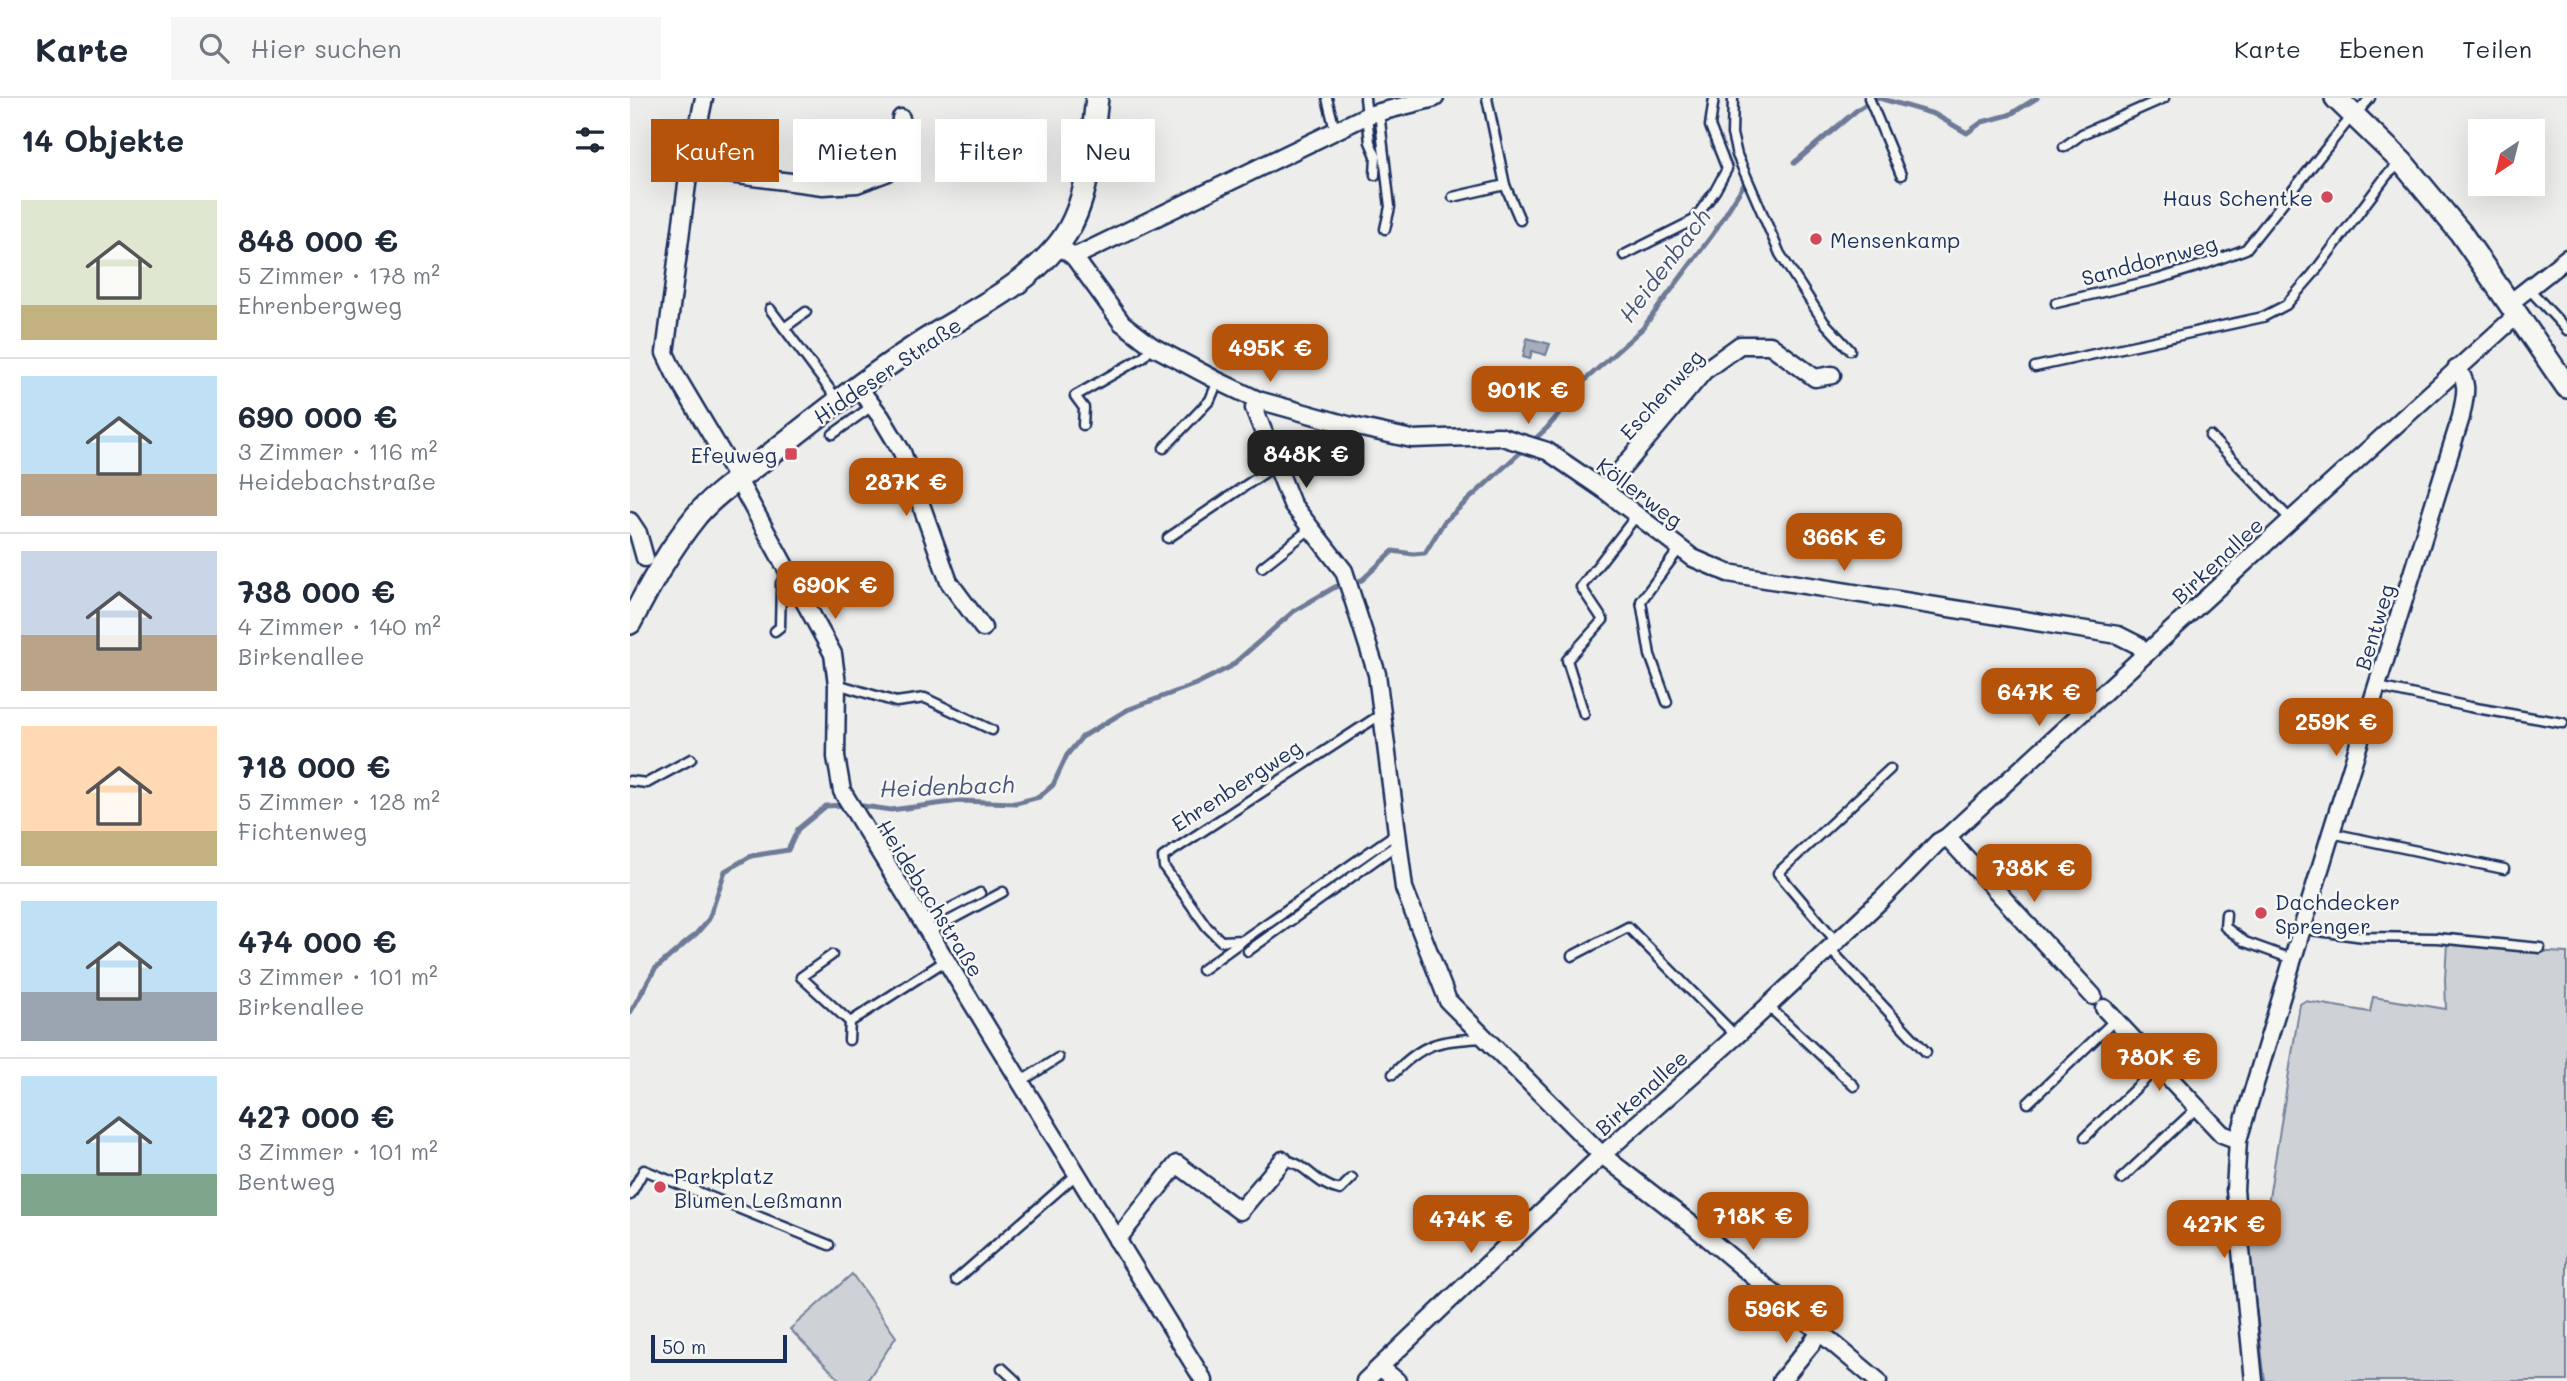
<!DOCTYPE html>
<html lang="de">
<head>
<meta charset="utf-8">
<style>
	:root { --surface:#fff; --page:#f6f6f7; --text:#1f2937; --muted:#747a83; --line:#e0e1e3; --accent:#b45309 }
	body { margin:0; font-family:Mali,sans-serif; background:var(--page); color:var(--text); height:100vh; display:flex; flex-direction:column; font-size:26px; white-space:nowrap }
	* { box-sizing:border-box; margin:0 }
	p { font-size:23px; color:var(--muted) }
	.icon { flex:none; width:38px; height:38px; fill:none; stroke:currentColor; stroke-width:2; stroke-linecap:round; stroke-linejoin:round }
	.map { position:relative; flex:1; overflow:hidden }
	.panel { display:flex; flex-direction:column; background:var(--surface); width:630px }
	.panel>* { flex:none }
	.banner { position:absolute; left:21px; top:21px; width:665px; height:63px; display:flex; gap:14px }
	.needle { width:46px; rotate:215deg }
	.controls { position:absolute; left:1838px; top:21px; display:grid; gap:14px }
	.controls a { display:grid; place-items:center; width:77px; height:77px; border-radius:0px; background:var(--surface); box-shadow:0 7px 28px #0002; font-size:35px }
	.scale { position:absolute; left:21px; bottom:18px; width:136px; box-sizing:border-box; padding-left:7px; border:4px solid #1b2f5e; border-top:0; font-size:19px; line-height:24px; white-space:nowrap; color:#1b2f5e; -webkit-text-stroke:5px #f6f6f2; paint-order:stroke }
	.price { position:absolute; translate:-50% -60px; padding:0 16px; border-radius:14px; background:var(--accent); color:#fff; font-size:23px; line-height:46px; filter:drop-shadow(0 2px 4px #0008) }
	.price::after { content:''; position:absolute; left:50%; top:42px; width:21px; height:16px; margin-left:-10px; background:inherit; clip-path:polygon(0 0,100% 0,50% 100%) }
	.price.on { background:#222; color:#fff }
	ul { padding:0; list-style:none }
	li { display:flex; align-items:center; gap:21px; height:175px; padding:0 21px }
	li+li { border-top:2px solid var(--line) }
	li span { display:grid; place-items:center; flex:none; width:196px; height:140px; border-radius:0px; color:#555 }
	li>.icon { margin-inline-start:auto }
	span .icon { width:84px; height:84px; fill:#fffc; stroke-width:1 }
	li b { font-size:30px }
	h2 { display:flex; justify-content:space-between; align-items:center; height:84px; padding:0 21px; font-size:30px }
	.pill { padding:0 24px; border-radius:0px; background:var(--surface); box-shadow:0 7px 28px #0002; font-size:24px; line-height:63px }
	.pill.on { background:var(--accent); color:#fff }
	header { display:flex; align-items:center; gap:42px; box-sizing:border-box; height:98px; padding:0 35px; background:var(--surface); border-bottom:2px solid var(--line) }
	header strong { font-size:33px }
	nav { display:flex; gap:38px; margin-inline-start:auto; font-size:24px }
	.search { width:490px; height:63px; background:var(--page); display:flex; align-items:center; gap:18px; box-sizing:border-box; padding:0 24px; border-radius:0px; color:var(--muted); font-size:26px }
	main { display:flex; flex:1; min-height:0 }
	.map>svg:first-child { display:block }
</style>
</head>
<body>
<header>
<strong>Karte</strong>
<div class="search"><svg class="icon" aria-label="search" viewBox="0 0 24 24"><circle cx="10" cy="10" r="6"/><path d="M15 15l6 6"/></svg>Hier suchen</div>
<nav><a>Karte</a><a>Ebenen</a><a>Teilen</a></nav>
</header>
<main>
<section class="panel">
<h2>14 Objekte<svg class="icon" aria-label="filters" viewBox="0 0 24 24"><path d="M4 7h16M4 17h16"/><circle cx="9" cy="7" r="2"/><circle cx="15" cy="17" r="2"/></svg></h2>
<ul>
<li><span style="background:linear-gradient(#dfe7d0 75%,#c2b280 0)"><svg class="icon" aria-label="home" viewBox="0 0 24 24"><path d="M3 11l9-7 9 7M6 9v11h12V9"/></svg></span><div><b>848 000 €</b><p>5 Zimmer · 178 m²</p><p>Ehrenbergweg</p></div></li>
<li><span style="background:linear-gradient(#bfe0f5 70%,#b9a48a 0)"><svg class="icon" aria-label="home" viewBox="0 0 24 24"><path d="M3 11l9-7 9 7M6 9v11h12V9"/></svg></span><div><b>690 000 €</b><p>3 Zimmer · 116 m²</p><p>Heidebachstraße</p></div></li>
<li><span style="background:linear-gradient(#c9d6e8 60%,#b9a48a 0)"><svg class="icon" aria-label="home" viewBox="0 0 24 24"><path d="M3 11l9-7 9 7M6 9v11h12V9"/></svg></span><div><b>738 000 €</b><p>4 Zimmer · 140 m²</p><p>Birkenallee</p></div></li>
<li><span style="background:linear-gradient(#ffd9b3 75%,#c2b280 0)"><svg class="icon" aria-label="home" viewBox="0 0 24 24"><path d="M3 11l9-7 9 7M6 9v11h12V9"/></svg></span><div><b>718 000 €</b><p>5 Zimmer · 128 m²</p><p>Fichtenweg</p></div></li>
<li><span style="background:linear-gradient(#bfe0f5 65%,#9aa5b1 0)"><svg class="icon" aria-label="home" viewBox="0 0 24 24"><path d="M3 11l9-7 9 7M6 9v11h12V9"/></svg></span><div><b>474 000 €</b><p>3 Zimmer · 101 m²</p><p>Birkenallee</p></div></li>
<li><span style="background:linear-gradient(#bfe0f5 70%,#7fa58c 0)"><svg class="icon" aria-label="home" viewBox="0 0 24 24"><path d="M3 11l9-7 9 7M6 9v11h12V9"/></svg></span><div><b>427 000 €</b><p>3 Zimmer · 101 m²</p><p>Bentweg</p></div></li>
</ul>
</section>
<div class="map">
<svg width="1937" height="1283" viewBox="0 0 1937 1283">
	<rect width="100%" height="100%" fill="#edeeec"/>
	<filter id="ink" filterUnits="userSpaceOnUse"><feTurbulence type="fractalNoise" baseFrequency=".0143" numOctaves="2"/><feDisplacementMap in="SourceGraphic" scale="14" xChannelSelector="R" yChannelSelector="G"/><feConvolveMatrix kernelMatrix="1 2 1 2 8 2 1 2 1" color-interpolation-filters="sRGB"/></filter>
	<g filter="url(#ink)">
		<g fill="#ced2d7" stroke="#74809a" stroke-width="2">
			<polygon points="1817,845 1854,850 1937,855 1937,1283 1635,1283 1617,1133 1622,1133 1621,1123 1635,1125 1670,906 1675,903 1740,914 1743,899 1816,911 1815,881"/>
			<polygon points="222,1176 266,1239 237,1283 211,1283 160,1231"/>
		</g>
		<polygon fill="#a5acbc" stroke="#6e7a96" stroke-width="2" points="897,240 920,246 916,257 902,253 900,261 893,259"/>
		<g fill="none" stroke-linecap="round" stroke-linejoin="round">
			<g stroke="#6e7a96" stroke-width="5">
				<polyline points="1249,0 1304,16 1337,35 1352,24 1379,17 1407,0"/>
				<polyline points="1164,65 1227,12 1245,0"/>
				<polyline points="226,707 261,712 330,703 386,705 409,699 423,687 437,657 452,639 497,612 566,586 600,569 664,513 705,489 732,482 763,453 783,456 795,455 814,424 917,330 935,309 944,292 1013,230 1083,136 1113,88"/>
				<polyline points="0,915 25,871 66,836 79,821 95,773 121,758 158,752 168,731 196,708 216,707"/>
			</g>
			<g stroke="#1b2f5e" stroke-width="13">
				<g id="service">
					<polyline points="697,0 705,32"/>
					<polyline points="735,0 740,44 746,58 745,77"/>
					<polyline points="857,0 875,87 890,122"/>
					<polyline points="1103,0 1102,36 1107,57 1150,156 1194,224 1220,252"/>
					<polyline points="1239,0 1271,77"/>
					<polyline points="749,14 760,109 755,131"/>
					<polyline points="1726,16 1740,0"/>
					<polyline points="1434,49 1452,36 1534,0"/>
					<polyline points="823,99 875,87"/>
					<polyline points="994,157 1064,122 1085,93 1097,71 1080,28 1084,0"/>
					<polyline points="1899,191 1937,232"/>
					<polyline points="1426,205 1528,181 1573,167 1616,151 1722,18"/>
					<polyline points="140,211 207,301"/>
					<polyline points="154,230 176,214"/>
					<polyline points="1405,269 1633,219 1656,207 1683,176 1757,77 1770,66"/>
					<polyline points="453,327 454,310 445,298 513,259 522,248"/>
					<polyline points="203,336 242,308"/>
					<polyline points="1580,338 1661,422"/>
					<polyline points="534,350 580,302 588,283"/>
					<polyline points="538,440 646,367"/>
					<polyline points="632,469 680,431"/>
					<polyline points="145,533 150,529 151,485 157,474"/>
					<polyline points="207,586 266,604 295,600 362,632"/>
					<polyline points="1748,589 1840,609 1933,625"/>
					<polyline points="1037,604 1020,557 1011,503 1050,450"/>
					<polyline points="753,615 533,759 534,769 577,829 591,843 613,842 768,734"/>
					<polyline points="954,616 937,562 973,522 951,489 1007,417"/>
					<polyline points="0,683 17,685 61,661"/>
					<polyline points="1701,735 1874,771"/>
					<polyline points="1596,816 1595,829 1615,844 1662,861"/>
					<polyline points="292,825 350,795"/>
					<polyline points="1673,831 1734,839 1807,840 1910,850"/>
					<polyline points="298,834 373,794"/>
					<polyline points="1206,843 1148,775 1260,671"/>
					<polyline points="1199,850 1296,954"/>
					<polyline points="618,853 769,745"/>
					<polyline points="202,857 171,879 220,924"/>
					<polyline points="942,858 998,829 1106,938"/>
					<polyline points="572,872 612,843"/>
					<polyline points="1138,908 1224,988"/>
					<polyline points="219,942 220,924 315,863"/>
					<path d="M763,976C795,943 809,943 854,940"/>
					<polyline points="390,984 428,960"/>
					<polyline points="1398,1005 1485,922"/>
					<polyline points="1455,1039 1529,968"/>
					<path d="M653,1062C676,1064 685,1087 710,1092L722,1080"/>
					<polyline points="1491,1081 1568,1009"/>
					<polyline points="0,1097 14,1072 199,1147"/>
					<polyline points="326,1182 447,1076"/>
					<polyline points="372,1270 386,1283"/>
				</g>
			</g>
			<g stroke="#1b2f5e" stroke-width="21">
				<g id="minor">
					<polyline points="74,0 59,71 35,255 45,276 108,382 203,556 207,586 206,659 212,693 574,1283"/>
					<polyline points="59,71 193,88 227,86 256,75 269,40 271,20"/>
					<polyline points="428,147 444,159 492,225 522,248 588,283 628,302 718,327 782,341 869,338 917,353 974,392 1063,460 1098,475 1488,537 1508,547 1516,556"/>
					<polyline points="444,159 738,17 805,0"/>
					<polyline points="1880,205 1937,160"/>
					<polyline points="228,289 251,319 272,354 319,484 353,530"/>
					<polyline points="628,302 624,310 662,406 714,473 747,576 774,790 818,903 972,1057 1061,1126 1248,1283"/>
					<polyline points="974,392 1074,273 1110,247 1140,247 1185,280 1202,277"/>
					<polyline points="0,423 8,435 15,460"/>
					<polyline points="1317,739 1463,898"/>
					<polyline points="1474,910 1592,1036 1608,1042"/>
					<polyline points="487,1142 547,1066 610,1113 653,1062"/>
					<polyline points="750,1269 767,1283"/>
					<polyline points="735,1283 972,1057 1106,938 1251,802 1308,744 1317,739 1661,422 1887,217"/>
					<polyline points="1151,1283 1191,1234"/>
					<path d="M1624,1283L1605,1092L1608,1042L1701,735L1831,319C1834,301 1841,284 1826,271"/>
				</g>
			</g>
			<g stroke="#1b2f5e" stroke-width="26">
				<g id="secondary">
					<polyline points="1706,0 1772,64 1830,134 1937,289"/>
					<path d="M0,525C20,487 40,450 67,417C86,395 114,377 137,359C185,321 234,282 286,248C335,215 389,194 428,147C460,108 461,48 467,0"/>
				</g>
			</g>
			<use href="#service" stroke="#f6f6f2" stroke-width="8"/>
			<use href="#minor" stroke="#f6f6f2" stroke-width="16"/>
			<use href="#secondary" stroke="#f6f6f2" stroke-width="21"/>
		</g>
	</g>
	<g fill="#d1495b" stroke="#f6f6f2" stroke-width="2.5">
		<circle cx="1697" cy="99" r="7"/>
		<circle cx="1186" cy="141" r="7"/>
		<rect x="154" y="349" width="14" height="14" rx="3.5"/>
		<circle cx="1631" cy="815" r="7"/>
		<circle cx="30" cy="1089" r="7"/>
	</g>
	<g text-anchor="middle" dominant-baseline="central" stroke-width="5" stroke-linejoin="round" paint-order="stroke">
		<g font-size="21" fill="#1b2f5e" stroke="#f6f6f2" text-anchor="start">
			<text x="1683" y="99" text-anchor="end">Haus Schentke</text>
			<text x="1200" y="141">Mensenkamp</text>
			<text x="147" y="356" text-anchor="end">Efeuweg</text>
			<text x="1645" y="803">Dachdecker<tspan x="1645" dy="24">Sprenger</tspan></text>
			<text x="44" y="1077">Parkplatz<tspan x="44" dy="24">Blumen Leßmann</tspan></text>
		</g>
		<g font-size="21" fill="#1b2f5e" stroke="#f6f6f2">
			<text transform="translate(1519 162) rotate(-15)">Sanddornweg</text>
			<text transform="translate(257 272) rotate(-34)">Hiddeser Straße</text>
			<text transform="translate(1031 296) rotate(-48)">Eschenweg</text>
			<text transform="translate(1010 394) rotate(37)">Köllerweg</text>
			<text transform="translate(1587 462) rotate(-43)">Birkenallee</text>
			<text transform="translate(1744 529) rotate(-73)">Bentweg</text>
			<text transform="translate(606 687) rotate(-33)">Ehrenbergweg</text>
			<text transform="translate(301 800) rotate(58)">Heidebachstraße</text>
			<text transform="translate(1011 994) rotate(-42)">Birkenallee</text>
		</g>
		<g font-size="23" font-style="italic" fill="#44547a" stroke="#f6f6f2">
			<text transform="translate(1034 167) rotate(-53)">Heidenbach</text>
			<text transform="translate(317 688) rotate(-2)">Heidenbach</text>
		</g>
	</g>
</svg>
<div class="controls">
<a><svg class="needle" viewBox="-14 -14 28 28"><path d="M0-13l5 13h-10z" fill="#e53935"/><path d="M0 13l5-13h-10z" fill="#747a83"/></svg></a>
</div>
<div class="scale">50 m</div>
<b class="price" style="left:640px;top:286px">495K €</b>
<b class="price" style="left:898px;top:328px">901K €</b>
<b class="price on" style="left:676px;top:392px">848K €</b>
<b class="price" style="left:276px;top:420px">287K €</b>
<b class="price" style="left:1214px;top:475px">366K €</b>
<b class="price" style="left:205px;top:523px">690K €</b>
<b class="price" style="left:1409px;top:630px">647K €</b>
<b class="price" style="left:1706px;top:660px">259K €</b>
<b class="price" style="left:1404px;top:806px">738K €</b>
<b class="price" style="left:1529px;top:995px">780K €</b>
<b class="price" style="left:1123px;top:1154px">718K €</b>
<b class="price" style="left:841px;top:1157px">474K €</b>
<b class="price" style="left:1594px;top:1162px">427K €</b>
<b class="price" style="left:1156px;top:1247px">596K €</b>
<div class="banner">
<a class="pill on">Kaufen</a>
<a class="pill">Mieten</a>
<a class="pill">Filter</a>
<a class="pill">Neu</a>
</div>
</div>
</main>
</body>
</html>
